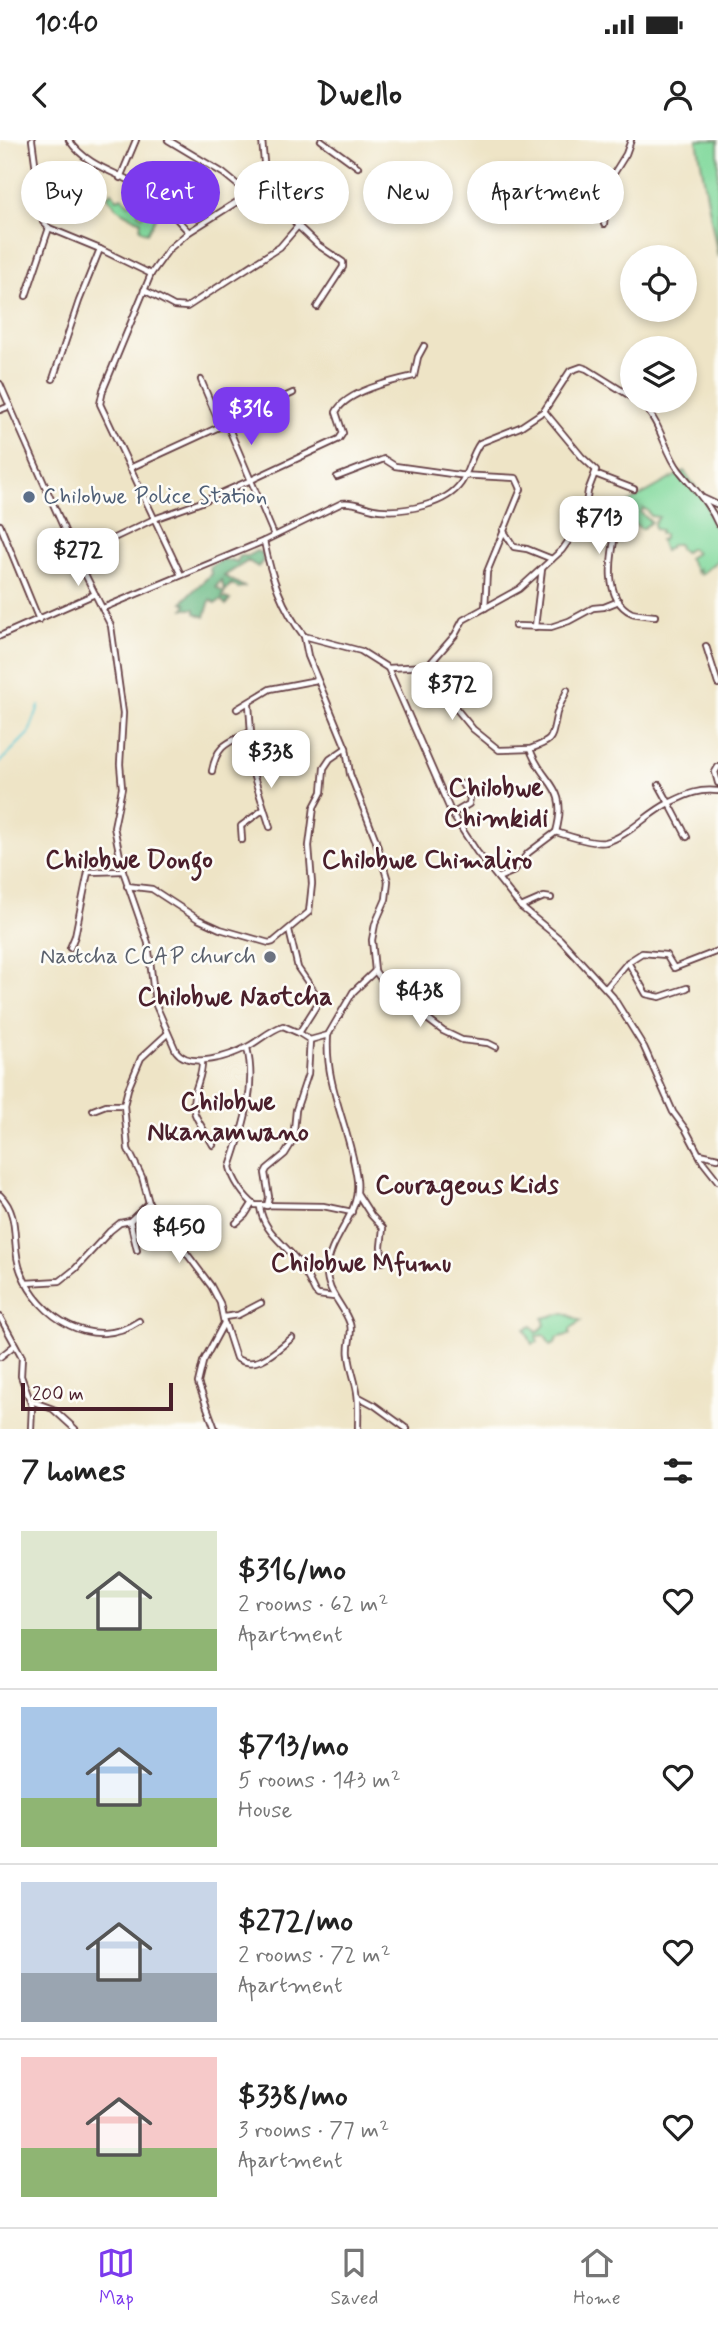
<!DOCTYPE html>
<html lang="en">
<head>
<meta charset="utf-8">
<style>
	:root { --surface:#fff; --page:#f2f2f2; --text:#222; --muted:#767676; --line:#e0e0e0; --accent:#7c3aed }
	body { margin:0; font-family:Mynerve,sans-serif; background:var(--page); color:var(--text); height:100vh; display:flex; flex-direction:column; font-size:26px; white-space:nowrap }
	* { box-sizing:border-box; margin:0 }
	p { font-size:23px; color:var(--muted) }
	.icon { flex:none; width:38px; height:38px; fill:none; stroke:currentColor; stroke-width:2; stroke-linecap:round; stroke-linejoin:round }
	.map { position:relative; height:1289px; overflow:hidden }
	.side { display:flex; flex-direction:column; background:var(--surface); flex:1 }
	.side>* { flex:none }
	.guide { position:absolute; left:21px; top:21px; width:677px; height:63px; display:flex; gap:14px }
	.fabs { position:absolute; left:620px; top:105px; display:grid; gap:14px }
	.fabs a { display:grid; place-items:center; width:77px; height:77px; border-radius:50%; background:var(--surface); box-shadow:0 4px 10px #0003; font-size:35px }
	.scale { position:absolute; left:21px; bottom:18px; width:152px; box-sizing:border-box; padding-left:7px; border:4px solid #4a1f2b; border-top:0; font-size:19px; line-height:24px; white-space:nowrap; color:#4a1f2b; -webkit-text-stroke:5px #fdfcf7; paint-order:stroke }
	.price { position:absolute; translate:-50% -60px; padding:0 16px; border-radius:14px; background:#fff; color:#222; font-size:23px; line-height:46px; filter:drop-shadow(0 2px 4px #0008) }
	.price::after { content:''; position:absolute; left:50%; top:42px; width:21px; height:16px; margin-left:-10px; background:inherit; clip-path:polygon(0 0,100% 0,50% 100%) }
	.price.active { background:var(--accent); color:#fff }
	ul { padding:0; list-style:none }
	li { display:flex; align-items:center; gap:21px; height:175px; padding:0 21px }
	li+li { border-top:2px solid var(--line) }
	li span { display:grid; place-items:center; flex:none; width:196px; height:140px; border-radius:0px; color:#555 }
	li>.icon { margin-inline-start:auto }
	span .icon { width:84px; height:84px; fill:#fffc; stroke-width:1 }
	li b { font-size:30px }
	h2 { display:flex; justify-content:space-between; align-items:center; height:84px; padding:0 21px; font-size:30px }
	.chip { padding:0 24px; border-radius:32px; background:var(--surface); box-shadow:0 4px 10px #0003; font-size:24px; line-height:63px }
	.chip.active { background:var(--accent); color:#fff }
	.status { display:flex; justify-content:space-between; align-items:center; height:49px; padding:0 35px; background:var(--surface); direction:ltr }
	.status svg { height:19px; fill:currentColor }
	header { display:flex; justify-content:space-between; align-items:center; height:91px; padding:0 21px; background:var(--surface); font-size:32px; font-weight:700 }
	.dock { display:flex; justify-content:space-around; align-items:center; height:98px; border-top:2px solid var(--line); background:var(--surface); font-size:19px; color:var(--muted) }
	.dock a { display:grid; justify-items:center; gap:4px }
	.dock .active { color:var(--accent) }
	.map>svg:first-child { display:block }
</style>
</head>
<body>
<div class="status"><b>10:40</b><svg viewBox="0 0 49 12"><path d="M0 12V9h3v3zM5 12V6h3v6zM10 12V3h3v9zM15 12V0h3v12zM26 1h20v11H26zM47 4h2v5h-2z"/></svg></div>
<header><svg class="icon" aria-label="back" viewBox="0 0 24 24"><path d="M15 5l-7 7 7 7"/></svg>Dwello<svg class="icon" aria-label="person" viewBox="0 0 24 24"><circle cx="12" cy="8" r="4"/><path d="M4 21q1-7 8-7t8 7"/></svg></header>
<div class="map">
<svg width="718" height="1289" viewBox="0 0 718 1289">
	<rect width="100%" height="100%" fill="#fdfcf7"/>
	<filter id="ink" filterUnits="userSpaceOnUse"><feTurbulence type="fractalNoise" baseFrequency=".0143" numOctaves="2"/><feDisplacementMap in="SourceGraphic" scale="14" xChannelSelector="R" yChannelSelector="G"/><feConvolveMatrix kernelMatrix="1 2 1 2 8 2 1 2 1" color-interpolation-filters="sRGB"/></filter>
	<filter id="wash" filterUnits="userSpaceOnUse"><feTurbulence type="fractalNoise" baseFrequency=".00686" numOctaves="4" result="noise"/><feDisplacementMap in="SourceGraphic" scale="28" xChannelSelector="R" yChannelSelector="G"/><feGaussianBlur stdDeviation="1.57" result="paint"/><feColorMatrix in="noise" values="0 0 0 0 0 0 0 0 0 0 0 0 0 0 0 0 0 1.4 0 .05"/><feComposite in="paint" operator="in"/></filter>
	<g filter="url(#wash)">
		<rect width="100%" height="100%" fill="#eee4c6"/>
		<g fill="#82d99d" stroke="#667c64" stroke-width="2">
			<polygon points="697,0 718,0 718,118"/>
			<path d="M112,52L117,59L122,57L129,65L136,60L144,63L138,73L142,76L148,69L157,75L147,93L140,89L141,81C123,72 121,74 107,56Z"/>
			<polygon points="684,331 705,360 713,386 718,391 718,420 700,435 699,429 697,433 688,418 696,413 691,408 685,412 679,409 678,404 673,404 664,411 660,400 664,399 664,394 660,394 661,390 655,389 654,384 659,377 651,376 648,371 643,368 641,373 651,382 642,389 626,378 619,377 622,371 619,368"/>
			<polygon points="564,1173 581,1181 570,1189 570,1194 557,1198 555,1203 550,1205 545,1195 536,1196 538,1202 532,1204 525,1189 532,1186 537,1193 545,1185 543,1178"/>
		</g>
		<path fill="#69b984" stroke="#5a6c58" stroke-width="2" d="M256,411L262,413L263,421L258,427L248,421L224,436L244,447L238,448L231,444L225,451L221,440L216,447L224,453L222,457L230,460L226,465L221,460L216,463L210,460L205,477L195,473V469H184L187,464L183,462C190,452 203,443 211,434L210,427L224,419L226,421L232,420L237,422L240,416H248Z"/>
		<g fill="none" stroke-linecap="round" stroke-linejoin="round">
			<polyline stroke="#59c6d1" stroke-width="2" points="0,622 29,593 39,566"/>
		</g>
	</g>
	<g filter="url(#ink)">
		<g fill="none" stroke-linecap="round" stroke-linejoin="round">
			<g stroke="#633d42" stroke-width="8">
				<g id="minor">
					<polyline points="32,0 43,82 49,88 100,109 151,134 169,109 189,92 267,43"/>
					<path d="M69,0C86,25 112,31 137,44C158,55 173,76 189,92"/>
					<polyline points="168,0 223,33 250,55"/>
					<polyline points="262,0 265,33 273,54 298,86 318,105 343,122 343,127 317,167"/>
					<polyline points="321,0 358,27"/>
					<polyline points="120,38 136,0"/>
					<polyline points="604,84 608,43 626,14 631,0"/>
					<polyline points="151,134 103,250 100,264 181,435"/>
					<polyline points="144,150 174,166 187,167 280,107 298,86"/>
					<polyline points="26,156 49,88"/>
					<polyline points="53,239 79,161 100,109"/>
					<polyline points="201,240 221,287"/>
					<path d="M0,244L76,416L111,486L123,573L120,624L122,648L114,687L123,731L148,803L155,863L176,911C190,930 231,916 249,906C260,900 270,890 283,886L299,893L310,900L328,895L353,852L375,831"/>
					<path d="M637,261C660,276 663,309 679,330C693,348 709,363 718,384"/>
					<polyline points="0,270 10,266"/>
					<polyline points="227,284 274,395"/>
					<polyline points="130,328 293,253"/>
					<polyline points="595,334 634,349"/>
					<polyline points="337,337 384,319 395,326 459,335 516,338 521,349 487,432 485,468"/>
					<polyline points="703,358 718,365"/>
					<path d="M586,364L600,371L616,390C611,415 602,459 632,473C638,475 649,475 655,476"/>
					<polyline points="0,385 39,480"/>
					<polyline points="503,390 514,407 527,409 552,419"/>
					<path d="M264,401C271,437 282,468 304,496L361,511L388,528L452,674L477,712L521,767L560,799L613,857L644,907L673,972L686,990L703,1022L718,1041"/>
					<path d="M76,416L154,379L199,363L251,340L339,299L343,293L336,272C347,251 392,241 414,236L418,217L424,206"/>
					<path d="M103,468L264,401L342,363C355,361 367,369 380,370C405,372 446,365 461,343C469,331 471,315 480,303L520,287L544,271L570,231L581,227L587,229L632,257"/>
					<polyline points="515,486 551,487 569,481 593,468 604,467 619,461"/>
					<polyline points="535,487 542,429"/>
					<polyline points="0,496 95,454"/>
					<polyline points="304,496 308,516 346,608 350,634 375,698 388,741 386,759 375,784 372,800 375,831 394,857 410,866 443,891 462,900 488,903 496,907"/>
					<polyline points="706,506 718,544"/>
					<polyline points="388,528 428,526"/>
					<polyline points="249,564 254,637 270,687"/>
					<polyline points="237,569 270,549 317,540"/>
					<polyline points="530,609 499,610 473,589 430,537 428,526 455,495 463,480 519,449 562,410 579,386 585,371 588,351 596,330 582,317 544,271"/>
					<polyline points="718,627 715,632 718,643"/>
					<path d="M212,631C217,604 228,603 250,592"/>
					<path d="M659,645L669,663C688,654 697,649 718,651"/>
					<polyline points="452,674 469,664 470,658 462,644"/>
					<path d="M556,692C569,644 543,646 530,609C554,600 551,600 556,577C557,568 564,559 567,550"/>
					<path d="M556,692C568,696 595,705 606,702C627,697 649,672 669,663L687,697"/>
					<polyline points="242,700 241,686 264,669"/>
					<polyline points="498,738 514,731 528,713 556,692"/>
					<polyline points="127,746 152,749 198,779 220,789 269,803 273,802 309,772 312,744 309,706 314,667 322,652 324,628 330,619 346,608"/>
					<polyline points="521,767 544,757 551,758"/>
					<polyline points="289,790 298,828 320,860 299,893"/>
					<polyline points="70,808 75,796 88,732 123,731"/>
					<polyline points="628,822 646,854 660,857 687,848"/>
					<polyline points="606,848 628,822 642,813 666,815 674,828 718,811"/>
					<polyline points="167,894 141,918 128,949 124,965 128,1009 142,1037 149,1063 211,1146 220,1163 224,1183 203,1222 198,1243 215,1289"/>
					<path d="M328,895C324,946 351,990 357,1040C361,1075 329,1097 327,1130C326,1152 344,1165 350,1184C353,1193 347,1205 349,1215C350,1228 355,1239 357,1252C359,1264 358,1276 358,1289"/>
					<path d="M247,908C257,948 243,988 230,1027C233,1040 244,1057 255,1065L323,1066L352,1072"/>
					<path d="M202,922C203,938 190,954 194,971C196,980 208,996 213,1005"/>
					<polyline points="93,970 106,965 124,965"/>
					<polyline points="700,1014 718,1018"/>
					<polyline points="357,1053 371,1075 383,1088 381,1107 383,1122"/>
					<path d="M0,1055C22,1077 10,1105 21,1132C39,1178 93,1212 139,1181"/>
					<polyline points="267,1066 269,1057 265,1033 267,1029 285,1014 293,1001 296,970 308,934 310,900"/>
					<path d="M260,1067C263,1090 281,1101 295,1118C304,1128 309,1140 315,1152L318,1155L334,1157"/>
					<polyline points="130,1081 137,1110"/>
					<polyline points="236,1083 245,1075 252,1064"/>
					<polyline points="26,1143 60,1141 75,1129 110,1091 120,1083 130,1081 149,1063"/>
					<polyline points="0,1177 22,1217 21,1236 32,1266 31,1289"/>
					<polyline points="224,1177 238,1175 261,1163"/>
					<path d="M225,1184L236,1218C257,1232 276,1210 292,1198"/>
					<polyline points="0,1217 15,1205"/>
					<polyline points="359,1257 374,1265 407,1289"/>
					<polyline points="31,1261 53,1269 75,1289"/>
				</g>
			</g>
			<use href="#minor" stroke="#fff" stroke-width="4.5"/>
		</g>
	</g>
	<circle fill="#5c6f8a" stroke="#fdfcf7" stroke-width="2.5" cx="29" cy="357" r="7"/>
	<circle fill="#6b7280" stroke="#fdfcf7" stroke-width="2.5" cx="270" cy="817" r="7"/>
	<g text-anchor="middle" dominant-baseline="central" stroke-width="5" stroke-linejoin="round" paint-order="stroke">
		<g font-size="23" fill="#4e5e75" stroke="#fdfcf7" text-anchor="start">
			<text x="43" y="357">Chilobwe Police Station</text>
		</g>
		<g font-size="23" fill="#5b616d" stroke="#fdfcf7" text-anchor="end">
			<text x="256" y="817">Naotcha CCAP church</text>
		</g>
		<g font-size="26" font-weight="bold" fill="#4a1f2b" stroke="#fdfcf7">
			<text x="496" y="649">Chilobwe<tspan x="496" dy="30">Chimkidi</tspan></text>
			<text x="129" y="721">Chilobwe Dongo</text>
			<text x="427" y="721">Chilobwe Chimaliro</text>
			<text x="235" y="858">Chilobwe Naotcha</text>
			<text x="228" y="963">Chilobwe<tspan x="228" dy="30">Nkanamwano</tspan></text>
			<text x="467" y="1046">Courageous Kids</text>
			<text x="361" y="1124">Chilobwe Mfumu</text>
		</g>
	</g>
</svg>
<div class="fabs">
<a><svg class="icon" aria-label="locate" viewBox="0 0 24 24"><circle cx="12" cy="12" r="6"/><path d="M12 2v4M12 18v4M2 12h4M18 12h4"/></svg></a>
<a><svg class="icon" aria-label="layers" viewBox="0 0 24 24"><path d="M12 4l9 5-9 5-9-5zM3 14l9 5 9-5"/></svg></a>
</div>
<div class="scale">200 m</div>
<b class="price active" style="left:251px;top:307px">$316</b>
<b class="price" style="left:599px;top:416px">$713</b>
<b class="price" style="left:78px;top:448px">$272</b>
<b class="price" style="left:452px;top:582px">$372</b>
<b class="price" style="left:271px;top:650px">$338</b>
<b class="price" style="left:420px;top:889px">$438</b>
<b class="price" style="left:179px;top:1125px">$450</b>
<div class="guide">
<a class="chip">Buy</a>
<a class="chip active">Rent</a>
<a class="chip">Filters</a>
<a class="chip">New</a>
<a class="chip">Apartment</a>
</div>
</div>
<section class="side">
<h2>7 homes<svg class="icon" aria-label="filters" viewBox="0 0 24 24"><path d="M4 7h16M4 17h16"/><circle cx="9" cy="7" r="2"/><circle cx="15" cy="17" r="2"/></svg></h2>
<ul>
<li><span style="background:linear-gradient(#dfe7d0 70%,#8fb573 0)"><svg class="icon" aria-label="home" viewBox="0 0 24 24"><path d="M3 11l9-7 9 7M6 9v11h12V9"/></svg></span><div><b>$316/mo</b><p>2 rooms · 62 m²</p><p>Apartment</p></div><svg class="icon" aria-label="heart" viewBox="0 0 24 24"><path d="M12 20l-8-8c-3-5 5-10 8-4 3-6 11-1 8 4z"/></svg></li>
<li><span style="background:linear-gradient(#a9c7e8 65%,#8fb573 0)"><svg class="icon" aria-label="home" viewBox="0 0 24 24"><path d="M3 11l9-7 9 7M6 9v11h12V9"/></svg></span><div><b>$713/mo</b><p>5 rooms · 143 m²</p><p>House</p></div><svg class="icon" aria-label="heart" viewBox="0 0 24 24"><path d="M12 20l-8-8c-3-5 5-10 8-4 3-6 11-1 8 4z"/></svg></li>
<li><span style="background:linear-gradient(#c9d6e8 65%,#9aa5b1 0)"><svg class="icon" aria-label="home" viewBox="0 0 24 24"><path d="M3 11l9-7 9 7M6 9v11h12V9"/></svg></span><div><b>$272/mo</b><p>2 rooms · 72 m²</p><p>Apartment</p></div><svg class="icon" aria-label="heart" viewBox="0 0 24 24"><path d="M12 20l-8-8c-3-5 5-10 8-4 3-6 11-1 8 4z"/></svg></li>
<li><span style="background:linear-gradient(#f6c9c9 65%,#8fb573 0)"><svg class="icon" aria-label="home" viewBox="0 0 24 24"><path d="M3 11l9-7 9 7M6 9v11h12V9"/></svg></span><div><b>$338/mo</b><p>3 rooms · 77 m²</p><p>Apartment</p></div><svg class="icon" aria-label="heart" viewBox="0 0 24 24"><path d="M12 20l-8-8c-3-5 5-10 8-4 3-6 11-1 8 4z"/></svg></li>
</ul>
</section>
<nav class="dock">
<a class="active"><svg class="icon" aria-label="map" viewBox="0 0 24 24"><path d="M3 6l6-2 6 2 6-2v14l-6 2-6-2-6 2zM9 4v14M15 6v14"/></svg>Map</a>
<a><svg class="icon" aria-label="saved" viewBox="0 0 24 24"><path d="M7 4h10v16l-5-4-5 4z"/></svg>Saved</a>
<a><svg class="icon" aria-label="home" viewBox="0 0 24 24"><path d="M3 11l9-7 9 7M6 9v11h12V9"/></svg>Home</a>
</nav>
</body>
</html>
